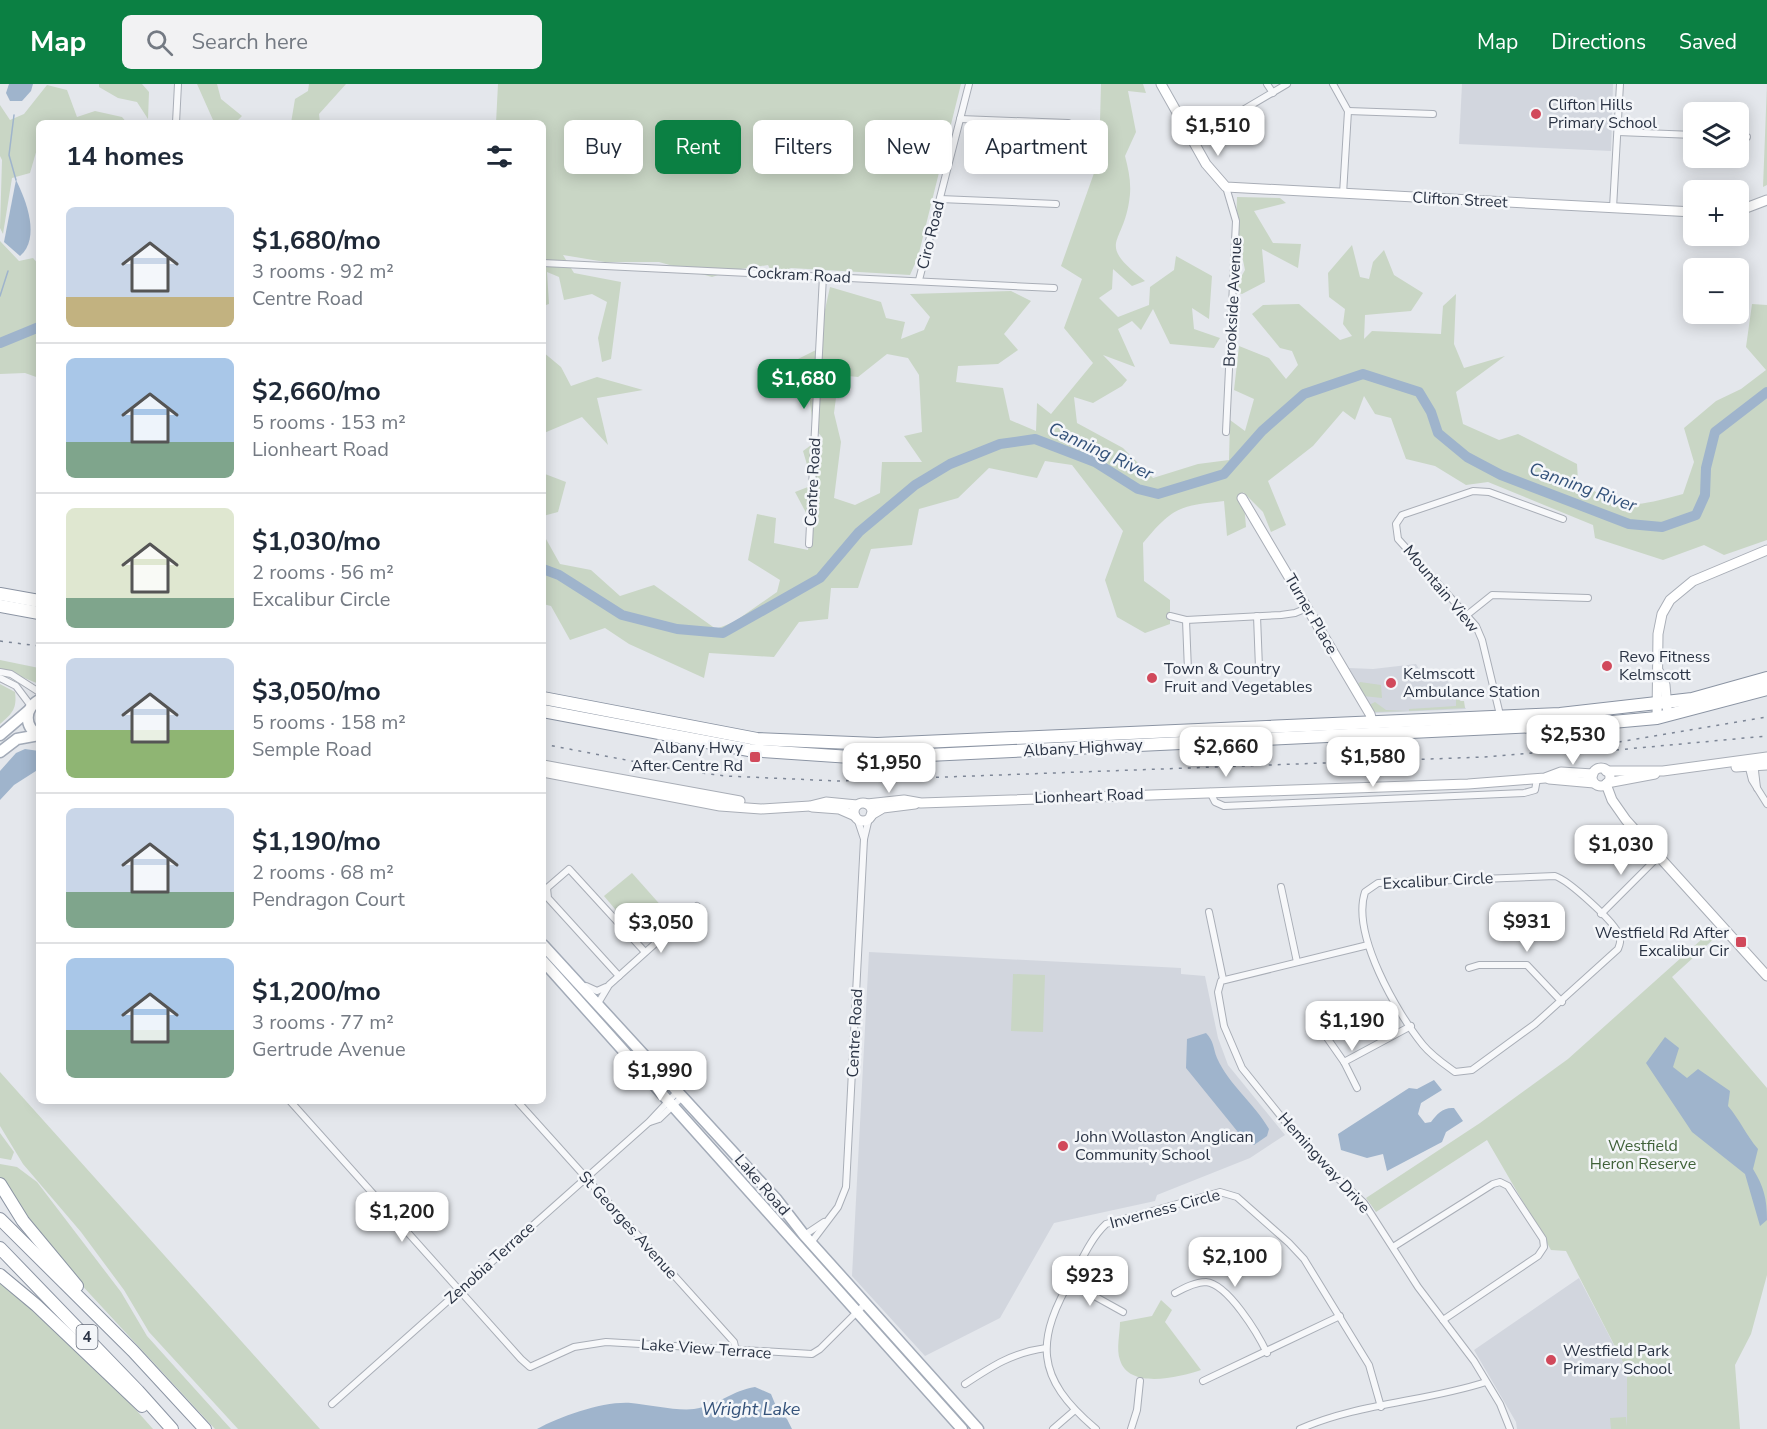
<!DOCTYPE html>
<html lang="en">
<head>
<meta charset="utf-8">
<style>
	:root { --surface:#fff; --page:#f2f2f3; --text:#1f2937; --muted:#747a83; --line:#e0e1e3; --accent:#0b8043 }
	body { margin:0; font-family:"Nunito Sans",sans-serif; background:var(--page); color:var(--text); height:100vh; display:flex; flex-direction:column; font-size:22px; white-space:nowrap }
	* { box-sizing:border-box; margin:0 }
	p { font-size:20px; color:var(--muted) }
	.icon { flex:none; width:33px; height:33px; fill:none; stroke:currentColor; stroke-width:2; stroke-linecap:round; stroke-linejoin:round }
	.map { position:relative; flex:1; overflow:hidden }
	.side { position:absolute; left:36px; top:36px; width:510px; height:984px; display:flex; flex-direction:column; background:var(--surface); border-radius:9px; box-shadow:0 3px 15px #0003 }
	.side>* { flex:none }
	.banner { position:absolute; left:564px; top:36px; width:570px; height:54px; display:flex; gap:12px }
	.controls { position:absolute; left:1683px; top:18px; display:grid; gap:12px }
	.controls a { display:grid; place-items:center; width:66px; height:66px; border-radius:9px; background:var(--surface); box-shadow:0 3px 15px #0003; font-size:30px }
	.price { position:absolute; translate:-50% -51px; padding:0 14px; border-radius:12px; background:#fff; color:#222; font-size:20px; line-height:39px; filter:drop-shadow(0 2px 3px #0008) }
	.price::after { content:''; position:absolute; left:50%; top:36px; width:18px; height:14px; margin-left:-9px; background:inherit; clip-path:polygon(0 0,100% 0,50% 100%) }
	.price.on { background:var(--accent); color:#fff }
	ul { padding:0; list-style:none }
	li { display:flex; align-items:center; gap:18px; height:150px; padding:0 30px }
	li+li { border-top:2px solid var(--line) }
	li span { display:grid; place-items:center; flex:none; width:168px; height:120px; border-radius:9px; color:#555 }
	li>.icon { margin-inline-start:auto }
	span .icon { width:72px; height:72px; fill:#fffc; stroke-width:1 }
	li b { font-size:26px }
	h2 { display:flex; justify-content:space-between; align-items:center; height:72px; padding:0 30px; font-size:26px }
	.chip { padding:0 21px; border-radius:9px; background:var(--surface); box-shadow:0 3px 15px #0003; font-size:21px; line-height:54px }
	.chip.on { background:var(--accent); color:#fff }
	header { display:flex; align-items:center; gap:36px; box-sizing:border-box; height:84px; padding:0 30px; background:var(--accent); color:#fff }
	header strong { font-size:28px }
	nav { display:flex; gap:33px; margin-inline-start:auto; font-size:21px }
	.search { width:420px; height:54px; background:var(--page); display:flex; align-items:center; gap:15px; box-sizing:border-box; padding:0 21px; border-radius:9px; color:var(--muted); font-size:22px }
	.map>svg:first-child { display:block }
</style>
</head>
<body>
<header>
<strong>Map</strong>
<div class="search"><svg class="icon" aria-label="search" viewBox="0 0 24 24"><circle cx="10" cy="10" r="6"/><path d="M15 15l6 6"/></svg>Search here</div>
<nav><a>Map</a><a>Directions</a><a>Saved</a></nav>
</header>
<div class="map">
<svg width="1767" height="1345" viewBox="0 0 1767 1345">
	<rect width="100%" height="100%" fill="#e4e7ec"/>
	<g fill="#d2d6de">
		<polygon points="1462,0 1613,0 1611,67 1459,60"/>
		<polygon points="1416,580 1421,588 1441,587 1466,625 1374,629 1349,584 1373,585"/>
		<polygon points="869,868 1181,884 1181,890 1205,892 1218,954 1228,981 1285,1051 1250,1074 1157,1111 1155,1117 1054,1139 1000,1234 925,1272 852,1192"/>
		<polygon points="1579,1194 1627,1286 1627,1345 1517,1345 1516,1338 1474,1266"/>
	</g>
	<g fill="#c9d6c5" fill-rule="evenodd">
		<polygon points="99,0 142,0 149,8 148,35 137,18 118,14 99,3"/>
		<polygon points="217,0 221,15 242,32 235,39 205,39 213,36 197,0"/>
		<polygon points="309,0 346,0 319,30 320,39 291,39 295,15 308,7"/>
		<polygon points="498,0 961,0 918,173 910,191 791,184 773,191 768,181 734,186 712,193 659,178 605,178 563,171 574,189 621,198 611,275 602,278 598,254 607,218 592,210 564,216 559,193 547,188 549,220 543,222 543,39 496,39"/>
		<path d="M1101,0H1143L1146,9L1128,7L1136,48L1125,72C1129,88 1132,101 1129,118C1122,163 1096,158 1145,197L1132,202L1113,185L1112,205L1099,214L1118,233L1149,221L1150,203L1174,186L1176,172L1212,192L1209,235L1192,224L1194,245L1220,254L1214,264L1170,260L1153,225L1141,246L1132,237L1118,245L1135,283L1103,271L1127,296L1122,302L1093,319L1074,313L1077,339L1123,364L1153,394L1198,380L1229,376L1230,336L1245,347L1254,315L1234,306L1239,262L1269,274L1286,295L1298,281L1292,267L1280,264L1252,230L1263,221L1299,220L1340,256L1352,252L1343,240L1345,225L1329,213L1328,189L1352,161L1360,193L1369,195L1373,178L1384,166L1394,191L1423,209L1411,227L1365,231L1364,255L1372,247L1441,250L1443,222L1456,210L1454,260L1464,284L1505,272L1456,308L1463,340L1499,356L1518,350L1577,380L1578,397C1625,427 1629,424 1683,410L1694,378L1684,344L1716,317L1741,305L1766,286L1746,263L1752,220L1767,221V456L1724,471L1704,461L1663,476L1595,454L1593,441L1488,398L1466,401L1435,382L1406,375L1391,334L1375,330L1364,312L1355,336L1343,327L1313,362L1268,397L1286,441L1271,448L1263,428L1243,408L1246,443L1227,452L1224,417C1179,422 1173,423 1143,459L1144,497L1170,516V540L1145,549L1117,533L1105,496L1123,447L1072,381L1045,377L1037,394L989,384L958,414L919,425L912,461L871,465L858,504H831L828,535L799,538L774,573L709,569L704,594L629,560L605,544L570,556L551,522L543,520V455H546L560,480L591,486L620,512L654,501L716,545L734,538L777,508L780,496L748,476L757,430L776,434L774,459L808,466L812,440L795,408L813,401L803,367L822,353L813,343L809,310L796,276L816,266L830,203L881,218L886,234L905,238L901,255L924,246L930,233L910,210L1011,207L1031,217L1004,250L1018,266L998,280L958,282L956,298L1003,304L1010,336L1036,347L1037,319L1051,330L1093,279L1064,244L1082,195L1061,182L1099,75ZM887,270L908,274L919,291L922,348L904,352L922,378H882L880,409L855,421L834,414L841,358L834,329L839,291L858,293Z"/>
		<polygon points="1767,0 1767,101 1763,103"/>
		<polygon points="47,1 67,6 77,33 95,27 122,33 127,39 39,39 39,58 30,89 12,94 3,150 0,144 2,76 0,72 0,21 10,36 24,30"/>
		<polygon points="1237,113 1280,114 1286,119 1254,127 1273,159 1301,160 1298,184 1262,165 1265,198 1242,210 1233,207 1245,186 1236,142"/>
		<polygon points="0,157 19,177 33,174 39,181 39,294 25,289 0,290"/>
		<polygon points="543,268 561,283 571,302 597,293 643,306 597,314 608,361 582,333 544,349 545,390 566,398 558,428 543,432"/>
		<polygon points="0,576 39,584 39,600 0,584"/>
		<polygon points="1360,598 1381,601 1382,614 1363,612 1357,601"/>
		<path d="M0,600L15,608C17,624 13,629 0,640Z"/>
		<polygon points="1453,607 1454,607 1460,617 1464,617 1465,624 1409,627 1409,625 1456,622 1456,612"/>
		<polygon points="1375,618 1386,626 1407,627 1375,628 1369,621"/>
		<polygon points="632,789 672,834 648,858 641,856 604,812"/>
		<polygon points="1711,847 1717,852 1672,893 1767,1004 1767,1191 1751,1250 1735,1281 1740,1345 1611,1345 1610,1334 1626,1333 1627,1343 1627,1286 1566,1167 1551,1166 1487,1056 1376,1128 1366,1114 1480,1039 1568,975"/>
		<polygon points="1013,890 1045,891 1043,948 1011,947"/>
		<polygon points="0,988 320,1345 238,1345 149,1248 124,1206 81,1148 23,1080 0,1042"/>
		<polygon points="0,1049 14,1068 11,1076 0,1074"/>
		<polygon points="0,1080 17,1083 37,1098 121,1208 147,1252 231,1345 215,1345 77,1196 50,1164 4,1101 0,1093"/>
		<path d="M0,1197C53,1243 107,1292 153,1345H0Z"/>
		<path d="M1161,1216L1172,1226L1165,1238L1201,1286C1180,1293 1129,1306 1120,1276C1116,1265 1120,1249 1120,1238L1152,1232Z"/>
	</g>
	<g fill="#9fb4cc">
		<polygon points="9,0 33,0 31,7 22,17 10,17 6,9"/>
		<path d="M16,96C26,116 41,154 20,172L4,158Z"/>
		<polygon points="25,665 39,667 39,685 14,701 0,716 0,687 16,669"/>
		<path d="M1206,949C1214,957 1213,964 1217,974C1229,1001 1255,1020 1269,1045L1267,1052L1254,1061L1246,1058L1186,984L1187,955Z"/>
		<path d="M1665,953L1679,964L1673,983L1687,994L1698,985L1730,1007L1728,1022C1740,1036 1746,1051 1758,1065L1753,1085C1764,1103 1767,1115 1767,1136L1760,1142L1745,1090L1692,1048L1646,979Z"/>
		<path d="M1434,996L1442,1006L1421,1019L1418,1030L1425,1039L1431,1038C1437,1030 1443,1023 1454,1024L1463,1037L1446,1048L1442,1058L1387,1087L1383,1070L1367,1074L1341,1066L1338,1050L1409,1004L1417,1005Z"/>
		<path d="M755,1303L771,1310L778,1327L787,1335L792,1345H537C561,1332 604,1317 631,1319C650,1321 677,1327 694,1325C717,1322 733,1306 755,1303Z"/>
	</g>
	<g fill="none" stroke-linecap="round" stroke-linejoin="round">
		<g stroke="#9fb4cc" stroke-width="1.5">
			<polyline points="14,31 9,71 16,96"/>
			<polyline points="0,212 8,187"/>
		</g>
		<g stroke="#9fb4cc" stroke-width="10">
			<polyline points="0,259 39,243"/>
			<polyline points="543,485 559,491 622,531 677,545 723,549 820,494 859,448 915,401 950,380 1000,360 1035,355 1095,378 1138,405 1158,410 1224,390 1262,347 1304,310 1363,290 1419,308 1431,328 1438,349 1467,373 1501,391 1629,440 1662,443 1696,431 1705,411 1706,384 1715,348 1767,308"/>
		</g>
		<g stroke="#a9aeb7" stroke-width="8">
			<g id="street">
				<polyline points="1267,0 1273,9"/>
				<polyline points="1333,0 1348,27 1343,110"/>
				<polyline points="1348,27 1433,30"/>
				<polyline points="960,35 1068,39"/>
				<polyline points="176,39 178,0"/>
				<polyline points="1618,48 1694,51"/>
				<polyline points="1738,52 1747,53"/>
				<polyline points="1192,56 1287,0"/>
				<polyline points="940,115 1056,120"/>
				<polyline points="1613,124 1620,0"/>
				<polyline points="543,179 1054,204"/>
				<polyline points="919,196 969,0"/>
				<polyline points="1226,348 1236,137 1226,103"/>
				<polyline points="809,460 823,192"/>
				<polyline points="1467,531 1492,511 1588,514"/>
				<polyline points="1170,532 1186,536 1281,531 1295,529 1307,524"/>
				<polyline points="1257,532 1259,584"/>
				<polyline points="1186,536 1188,587"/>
				<polyline points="0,588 11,590 39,608"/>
				<polyline points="0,594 16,602 31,622"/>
				<polyline points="1501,635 1482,556 1476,542 1398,455 1396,440 1402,431 1473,407 1489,408 1563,435"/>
				<polyline points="1754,678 1757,704"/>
				<polyline points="1748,680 1752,696 1767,720"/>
				<polyline points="1210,708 1215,718 1224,722 1524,709 1535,706 1537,695"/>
				<polyline points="857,734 864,755"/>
				<path d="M1555,792C1568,796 1615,838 1619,851C1621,857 1620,860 1618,865L1535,940L1472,986L1455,988C1444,980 1432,972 1423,961C1397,929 1351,850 1365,808L1378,799Z"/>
				<polyline points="1281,803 1297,878"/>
				<polyline points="1209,828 1223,895"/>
				<polyline points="1601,830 1659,772"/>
				<polyline points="1368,861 1221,897 1218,908 1224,942 1242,984 1308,1066 1364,1119 1418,1203 1474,1277 1500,1320 1510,1345"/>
				<polyline points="1469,884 1479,881 1527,881 1562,918"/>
				<polyline points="619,892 548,814 547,804 569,785 645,868"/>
				<polyline points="586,902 597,907 606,903"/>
				<polyline points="597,921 609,901 697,822"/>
				<polyline points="1323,948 1344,978 1357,1004"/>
				<polyline points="1344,978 1411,942"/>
				<polyline points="290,1017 521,1275 530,1283 574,1263 606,1258 812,1270 820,1265 866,1219"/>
				<polyline points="517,1017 734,1258 736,1267"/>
				<polyline points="650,1038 659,1035 682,1013"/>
				<polyline points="803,1152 824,1138"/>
				<polyline points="810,1160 838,1123 846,1103 864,755 869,734"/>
				<polyline points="1393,1163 1493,1100 1500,1098 1508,1102 1543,1155 1544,1163 1538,1172 1443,1236"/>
				<polyline points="1069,1198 1123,1228"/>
				<path d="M1175,1209C1184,1204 1195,1198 1206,1198C1228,1200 1258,1250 1267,1269"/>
				<polyline points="1203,1297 1340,1232"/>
				<path d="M965,1300C992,1282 1014,1268 1046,1264"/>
				<polyline points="332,1320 649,1038 677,1008"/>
				<polyline points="1053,1345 1075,1326"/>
				<path d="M1096,1345C1034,1293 1035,1256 1074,1190C1083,1173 1092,1153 1106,1140L1220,1108L1237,1113L1289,1159L1304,1175L1369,1281L1381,1323"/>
				<polyline points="1131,1345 1137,1326 1140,1297"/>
				<path d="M1300,1345C1358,1319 1425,1318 1486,1298"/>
			</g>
		</g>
		<g stroke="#a9aeb7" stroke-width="11">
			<g id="secondary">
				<polyline points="1161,0 1206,80 1226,103 1694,128"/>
				<polyline points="1738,127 1767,116"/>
				<polyline points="1242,414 1370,630 1374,643"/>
				<polyline points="1659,588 1665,601 1667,624"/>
				<polyline points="1657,634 1658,550 1662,530 1670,516 1693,497 1767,466"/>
				<polyline points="543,681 740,717"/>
				<polyline points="1736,683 1767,681"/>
				<circle cx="1601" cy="693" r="9"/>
				<polyline points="1606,687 1663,687 1767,673"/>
				<polyline points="543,688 720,722 761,725 810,722 826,718 857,721"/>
				<polyline points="1549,695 1594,699"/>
				<polyline points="1607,699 1655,690"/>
				<polyline points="1606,700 1612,716 1626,736 1767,892"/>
				<circle cx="863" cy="728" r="9"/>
				<polyline points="867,720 904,716 921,719 1468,700 1545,694 1561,688 1593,690"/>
				<polyline points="812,723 839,725 855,732"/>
				<polyline points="871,731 883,724 915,720"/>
			</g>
		</g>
		<g stroke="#a3abb8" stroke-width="13">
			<g id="primary">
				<path d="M39,616C24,625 24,642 39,652"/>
				<polyline points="0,651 28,627"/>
				<polyline points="0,668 17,655 39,651"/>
				<polyline points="543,861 777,1116 804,1151 978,1345"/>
				<polyline points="543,877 962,1345"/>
			</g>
		</g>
		<g stroke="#8b94a3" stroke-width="14">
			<g id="highway">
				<polyline points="0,510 39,517"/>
				<polyline points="0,522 39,529"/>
				<polyline points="543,614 757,655 877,660 1560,630 1692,615 1767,594"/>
				<polyline points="543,627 749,666 865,674 1601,639 1657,634 1767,605"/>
				<polyline points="0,1100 23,1137 77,1202"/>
				<polyline points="0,1135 133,1267 205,1345"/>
				<polyline points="0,1164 138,1307 172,1345"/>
				<polyline points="0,1191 36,1221 142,1322"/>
			</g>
		</g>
		<use href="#street" stroke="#f7f8fa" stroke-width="6"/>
		<use href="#secondary" stroke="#fff" stroke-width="9"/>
		<use href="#primary" stroke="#fff" stroke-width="10"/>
		<use href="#highway" stroke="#fff" stroke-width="12"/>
		<g stroke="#7d8696" stroke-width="1.5" stroke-dasharray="3 6" stroke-linecap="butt">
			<polyline points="0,557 39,562"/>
			<polyline points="543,660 678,686 726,692 838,697 1484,673 1578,665 1767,633"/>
			<polyline points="1616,666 1767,652"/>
		</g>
	</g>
	<g fill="#d1495b" stroke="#f4f6f9" stroke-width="2">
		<circle cx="1536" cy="30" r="6"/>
		<circle cx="1607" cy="582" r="6"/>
		<circle cx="1152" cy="594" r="6"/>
		<circle cx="1391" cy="599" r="6"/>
		<rect x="749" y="667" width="12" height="12" rx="3"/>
		<rect x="1735" y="852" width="12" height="12" rx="3"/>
		<circle cx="1063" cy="1062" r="6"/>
		<circle cx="1551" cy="1276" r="6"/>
	</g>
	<g text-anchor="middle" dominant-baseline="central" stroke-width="5" stroke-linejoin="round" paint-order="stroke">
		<rect fill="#f4f6f9" stroke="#676e7b" stroke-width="1.5" x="76.5" y="1241" width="21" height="24" rx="4.5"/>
		<g font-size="15" font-weight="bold" fill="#2b3445">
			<text x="87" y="1253">4</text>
		</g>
		<g font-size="16" fill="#2b3445" stroke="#f4f6f9" text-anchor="start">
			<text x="1548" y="21">Clifton Hills<tspan x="1548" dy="18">Primary School</tspan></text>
			<text x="1619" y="573">Revo Fitness<tspan x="1619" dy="18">Kelmscott</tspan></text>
			<text x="1164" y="585">Town &amp; Country<tspan x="1164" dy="18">Fruit and Vegetables</tspan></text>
			<text x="1403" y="590">Kelmscott<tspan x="1403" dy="18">Ambulance Station</tspan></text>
			<text x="743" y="664" text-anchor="end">Albany Hwy<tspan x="743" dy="18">After Centre Rd</tspan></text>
			<text x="1729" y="849" text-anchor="end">Westfield Rd After<tspan x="1729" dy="18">Excalibur Cir</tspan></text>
			<text x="1075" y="1053">John Wollaston Anglican<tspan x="1075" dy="18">Community School</tspan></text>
			<text x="1563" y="1267">Westfield Park<tspan x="1563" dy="18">Primary School</tspan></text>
		</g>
		<g font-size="16" fill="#2b3445" stroke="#f4f6f9">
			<text transform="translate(1460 116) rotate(3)">Clifton Street</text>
			<text transform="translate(931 151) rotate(-76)">Ciro Road</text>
			<text transform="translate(799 191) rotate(3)">Cockram Road</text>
			<text transform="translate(1233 218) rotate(-87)">Brookside Avenue</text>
			<text transform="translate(813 398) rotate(-87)">Centre Road</text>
			<text transform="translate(1441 505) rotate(50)">Mountain View</text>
			<text transform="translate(1311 530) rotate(60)">Turner Place</text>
			<text transform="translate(1083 664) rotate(-3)">Albany Highway</text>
			<text transform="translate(1089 712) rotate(-2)">Lionheart Road</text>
			<text transform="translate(1438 797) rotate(-3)">Excalibur Circle</text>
			<text transform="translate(855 949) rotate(-87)">Centre Road</text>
			<text transform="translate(1324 1079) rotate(48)">Hemingway Drive</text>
			<text transform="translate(762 1101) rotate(49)">Lake Road</text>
			<text transform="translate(1165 1125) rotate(-15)">Inverness Circle</text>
			<text transform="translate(628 1141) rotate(48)">St Georges Avenue</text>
			<text transform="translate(490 1179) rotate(-42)">Zenobia Terrace</text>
			<text transform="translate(706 1265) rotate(4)">Lake View Terrace</text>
		</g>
		<g font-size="16" fill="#3f6138" stroke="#f4f6f9">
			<text x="1643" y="1062">Westfield<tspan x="1643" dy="18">Heron Reserve</tspan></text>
		</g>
		<g font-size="18" font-style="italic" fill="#34527a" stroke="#f4f6f9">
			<text transform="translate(1101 367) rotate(25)">Canning River</text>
			<text transform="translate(1583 403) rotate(20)">Canning River</text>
			<text x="751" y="1325">Wright Lake</text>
		</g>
	</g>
</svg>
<div class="controls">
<a><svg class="icon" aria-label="layers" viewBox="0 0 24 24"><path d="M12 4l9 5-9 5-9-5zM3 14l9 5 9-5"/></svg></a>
<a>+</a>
<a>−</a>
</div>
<b class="price" style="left:1218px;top:73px">$1,510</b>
<b class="price on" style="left:804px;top:326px">$1,680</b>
<b class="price" style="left:1573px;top:682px">$2,530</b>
<b class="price" style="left:1226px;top:694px">$2,660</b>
<b class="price" style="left:1373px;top:704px">$1,580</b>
<b class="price" style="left:889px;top:710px">$1,950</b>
<b class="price" style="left:1621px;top:792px">$1,030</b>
<b class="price" style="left:1527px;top:869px">$931</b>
<b class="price" style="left:661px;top:870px">$3,050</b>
<b class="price" style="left:1352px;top:968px">$1,190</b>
<b class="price" style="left:660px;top:1018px">$1,990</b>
<b class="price" style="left:402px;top:1159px">$1,200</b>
<b class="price" style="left:1235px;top:1204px">$2,100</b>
<b class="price" style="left:1090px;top:1223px">$923</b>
<div class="banner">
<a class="chip">Buy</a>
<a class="chip on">Rent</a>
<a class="chip">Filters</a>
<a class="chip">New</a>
<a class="chip">Apartment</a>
</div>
<section class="side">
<h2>14 homes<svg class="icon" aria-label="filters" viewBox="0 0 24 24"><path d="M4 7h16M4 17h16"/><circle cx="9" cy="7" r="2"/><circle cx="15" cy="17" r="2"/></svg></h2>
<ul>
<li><span style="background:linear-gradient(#c9d6e8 75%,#c2b280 0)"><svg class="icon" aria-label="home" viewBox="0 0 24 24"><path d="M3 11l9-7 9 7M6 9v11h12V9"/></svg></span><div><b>$1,680/mo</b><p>3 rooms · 92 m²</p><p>Centre Road</p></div></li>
<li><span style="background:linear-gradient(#a9c7e8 70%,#7fa58c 0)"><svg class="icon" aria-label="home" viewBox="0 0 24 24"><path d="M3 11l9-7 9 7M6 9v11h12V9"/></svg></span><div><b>$2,660/mo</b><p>5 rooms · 153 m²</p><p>Lionheart Road</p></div></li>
<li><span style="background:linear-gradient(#dfe7d0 75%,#7fa58c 0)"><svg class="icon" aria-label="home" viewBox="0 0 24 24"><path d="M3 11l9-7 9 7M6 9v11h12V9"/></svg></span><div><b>$1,030/mo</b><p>2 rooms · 56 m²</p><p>Excalibur Circle</p></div></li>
<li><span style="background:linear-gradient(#c9d6e8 60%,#8fb573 0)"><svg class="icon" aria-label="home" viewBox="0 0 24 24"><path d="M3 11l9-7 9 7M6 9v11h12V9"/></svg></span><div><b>$3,050/mo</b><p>5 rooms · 158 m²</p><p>Semple Road</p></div></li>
<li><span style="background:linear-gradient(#c9d6e8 70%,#7fa58c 0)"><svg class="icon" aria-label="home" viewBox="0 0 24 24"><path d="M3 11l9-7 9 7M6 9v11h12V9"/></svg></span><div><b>$1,190/mo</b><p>2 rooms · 68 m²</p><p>Pendragon Court</p></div></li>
<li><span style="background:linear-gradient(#a9c7e8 60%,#7fa58c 0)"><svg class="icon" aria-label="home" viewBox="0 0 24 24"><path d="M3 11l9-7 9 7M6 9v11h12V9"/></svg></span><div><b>$1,200/mo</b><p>3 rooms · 77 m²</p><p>Gertrude Avenue</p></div></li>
</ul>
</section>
</div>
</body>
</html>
